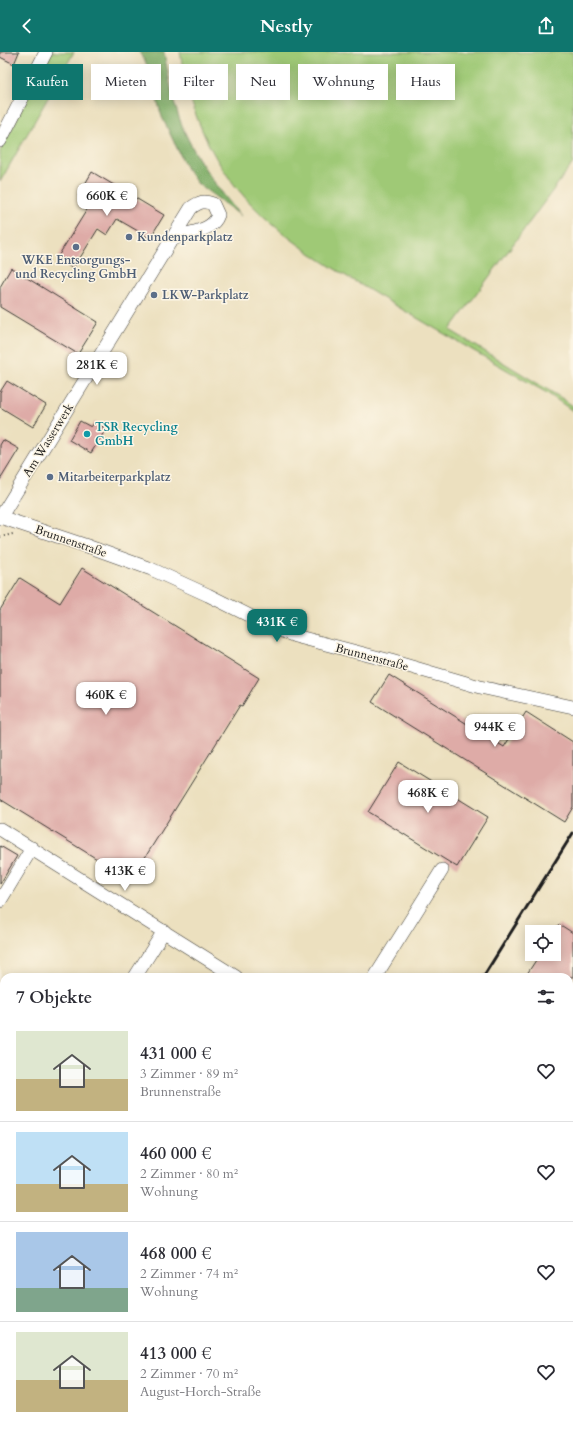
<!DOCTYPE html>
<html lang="de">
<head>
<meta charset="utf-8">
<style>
	:root { --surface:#fff; --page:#f2f2f3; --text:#2b2b33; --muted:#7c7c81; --line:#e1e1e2; --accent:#0f766e }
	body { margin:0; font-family:Cardo,serif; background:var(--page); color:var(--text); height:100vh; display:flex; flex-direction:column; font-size:15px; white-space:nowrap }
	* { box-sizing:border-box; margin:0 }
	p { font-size:13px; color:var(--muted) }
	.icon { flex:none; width:22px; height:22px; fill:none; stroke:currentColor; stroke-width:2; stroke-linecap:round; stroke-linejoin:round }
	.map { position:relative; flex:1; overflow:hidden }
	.sheet { position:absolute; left:0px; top:921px; width:573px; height:456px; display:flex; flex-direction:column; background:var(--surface); border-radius:12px 12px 0 0; box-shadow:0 2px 10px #0003 }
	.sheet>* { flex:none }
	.guide { position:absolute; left:12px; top:12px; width:549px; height:36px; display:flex; gap:8px }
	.controls { position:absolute; left:525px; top:873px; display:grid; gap:8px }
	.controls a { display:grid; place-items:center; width:36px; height:36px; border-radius:0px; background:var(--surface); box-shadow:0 2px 10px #0003; font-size:20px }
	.price { position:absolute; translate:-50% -34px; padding:0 9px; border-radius:8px; background:#fff; color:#222; font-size:13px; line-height:26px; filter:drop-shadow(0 1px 2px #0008) }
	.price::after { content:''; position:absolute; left:50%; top:24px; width:12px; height:9px; margin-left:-6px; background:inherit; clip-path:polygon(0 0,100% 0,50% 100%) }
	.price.on { background:var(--accent); color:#fff }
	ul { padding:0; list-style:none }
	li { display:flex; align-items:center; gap:12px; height:100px; padding:0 16px }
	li+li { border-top:1px solid var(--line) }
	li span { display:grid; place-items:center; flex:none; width:112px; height:80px; border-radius:0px; color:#555 }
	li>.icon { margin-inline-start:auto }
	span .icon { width:48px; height:48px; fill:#fffc; stroke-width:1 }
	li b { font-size:17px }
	h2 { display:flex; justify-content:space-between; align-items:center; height:48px; padding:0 16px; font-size:17px }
	.tag { padding:0 14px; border-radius:0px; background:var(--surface); box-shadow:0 2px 10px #0003; font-size:14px; line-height:36px }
	.tag.on { background:var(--accent); color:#fff }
	header { display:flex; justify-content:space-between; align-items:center; height:52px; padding:0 16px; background:var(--accent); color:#fff; font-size:18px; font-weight:600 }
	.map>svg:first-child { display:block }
</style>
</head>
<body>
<header><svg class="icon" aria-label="back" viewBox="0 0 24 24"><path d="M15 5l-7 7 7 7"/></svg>Nestly<svg class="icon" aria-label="share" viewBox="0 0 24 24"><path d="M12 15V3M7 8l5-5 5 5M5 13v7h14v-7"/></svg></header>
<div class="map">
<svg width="573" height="1377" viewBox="0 0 573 1377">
	<rect width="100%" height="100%" fill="#fcf5e5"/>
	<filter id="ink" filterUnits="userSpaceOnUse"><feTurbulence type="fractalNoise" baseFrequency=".025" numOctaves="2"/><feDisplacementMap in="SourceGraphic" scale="8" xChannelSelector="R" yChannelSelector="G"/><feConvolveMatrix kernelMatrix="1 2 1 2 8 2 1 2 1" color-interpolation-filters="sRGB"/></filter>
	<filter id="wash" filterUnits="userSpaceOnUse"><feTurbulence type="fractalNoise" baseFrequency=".012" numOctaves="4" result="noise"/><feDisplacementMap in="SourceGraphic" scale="16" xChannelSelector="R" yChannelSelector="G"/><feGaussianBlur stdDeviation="0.9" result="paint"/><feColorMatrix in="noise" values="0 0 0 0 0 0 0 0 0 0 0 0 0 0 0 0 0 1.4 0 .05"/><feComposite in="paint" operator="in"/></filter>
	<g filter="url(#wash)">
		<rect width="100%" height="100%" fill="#ece0bf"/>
		<g fill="#9fc976" stroke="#5e7249">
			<polygon points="51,0 74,0 0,130 0,99"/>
			<path d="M180,0H573V111L450,278L563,347L573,354V359L547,341C495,311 444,282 393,252C279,185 203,140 180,0Z"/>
		</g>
		<path fill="#7fad67" stroke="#4e6442" d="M139,0H164C169,28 174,57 186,83C200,113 220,139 241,164L197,131L187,117L162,65L147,13Z"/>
		<g id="blocks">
			<g fill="#deaba7">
				<polygon points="0,0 19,0 14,12 0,5"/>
				<polygon points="92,120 164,163 150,186 117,167 107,183 98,177 73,217 57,206 91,151 78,144"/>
				<polygon points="11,216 98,270 78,302 0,255 0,235"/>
				<polygon points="7,329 46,353 33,375 0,355 0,340"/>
				<polygon points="80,369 91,375 95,370 106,377 91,401 69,388"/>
				<polygon points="3,388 19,397 0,428 0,393"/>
				<polygon points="82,516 259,626 242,654 240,653 131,828 0,747 0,558 20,526 60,551"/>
				<polygon points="389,623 504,695 526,660 573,690 573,755 564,770 372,650"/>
				<polygon points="399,710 488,765 457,815 368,760"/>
				<polygon points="0,794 17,804 0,832"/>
				<polygon points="559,872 573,881 573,925 525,925 540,902 554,902 554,880"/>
			</g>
		</g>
	</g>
	<g filter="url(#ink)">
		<use href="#blocks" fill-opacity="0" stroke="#3b3934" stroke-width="1"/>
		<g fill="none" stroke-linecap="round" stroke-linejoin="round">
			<g stroke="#3b3934" stroke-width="14">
				<g id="minor">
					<polyline points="0,89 46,0"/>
					<polyline points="0,465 90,495 151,517 208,543 272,575 295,584 391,609 480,635 573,655"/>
					<path d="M0,466L191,156C199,150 204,148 213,152L218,163C212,181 186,179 172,188"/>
					<polyline points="0,777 236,925"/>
					<polyline points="0,849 32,796"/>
					<polyline points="135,925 164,879"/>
					<polyline points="375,925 442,818"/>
					<polyline points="569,1076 573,1069"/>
					<polyline points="569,1103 573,1103"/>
					<polyline points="0,1162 4,1155"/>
					<polyline points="569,1202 573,1202"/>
					<polyline points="569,1214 573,1217"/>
					<polyline points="0,1330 4,1333"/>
					<polyline points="69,1373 75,1377"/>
					<polyline points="233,1377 235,1373"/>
				</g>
			</g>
			<polyline stroke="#3b3934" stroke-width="2" stroke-dasharray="1 3" stroke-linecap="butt" points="0,485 13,482"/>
			<use href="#minor" stroke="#fff" stroke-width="13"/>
			<polyline stroke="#1c1c1c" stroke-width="3" points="483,925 573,781"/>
		</g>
	</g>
	<g fill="#5c6f8a" stroke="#fcf5e5" stroke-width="1.5">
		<circle cx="129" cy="185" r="4"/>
		<circle cx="76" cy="195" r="4"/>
		<circle cx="154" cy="243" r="4"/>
		<circle cx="50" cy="425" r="4"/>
	</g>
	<circle fill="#0f9aa8" stroke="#fcf5e5" stroke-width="1.5" cx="87" cy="382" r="4"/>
	<g text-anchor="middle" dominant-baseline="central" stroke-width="3" stroke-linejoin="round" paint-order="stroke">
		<g font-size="12" font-weight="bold" fill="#4e5e75" stroke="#fcf5e5" text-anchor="start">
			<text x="137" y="185">Kundenparkplatz</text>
			<text x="76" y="208" text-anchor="middle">WKE Entsorgungs-<tspan x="76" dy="14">und Recycling GmbH</tspan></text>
			<text x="162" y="243">LKW-Parkplatz</text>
			<text x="58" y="425">Mitarbeiterparkplatz</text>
		</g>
		<g font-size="12" font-weight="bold" fill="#0d838f" stroke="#fcf5e5" text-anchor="start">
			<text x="95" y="375">TSR Recycling<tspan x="95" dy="14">GmbH</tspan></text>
		</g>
		<g font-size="12" fill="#1c1c1c" stroke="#fcf5e5">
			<text transform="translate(48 388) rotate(-58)">Am Wasserwerk</text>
			<text transform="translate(71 489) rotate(19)">Brunnenstraße</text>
			<text transform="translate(372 605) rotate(15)">Brunnenstraße</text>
		</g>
	</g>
</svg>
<div class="controls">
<a><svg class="icon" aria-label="locate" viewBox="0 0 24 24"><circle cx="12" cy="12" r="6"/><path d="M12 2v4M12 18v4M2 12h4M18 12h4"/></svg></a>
</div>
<b class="price" style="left:107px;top:165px">660K €</b>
<b class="price" style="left:97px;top:334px">281K €</b>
<b class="price on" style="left:277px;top:591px">431K €</b>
<b class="price" style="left:106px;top:664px">460K €</b>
<b class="price" style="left:495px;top:696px">944K €</b>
<b class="price" style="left:428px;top:762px">468K €</b>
<b class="price" style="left:125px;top:840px">413K €</b>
<div class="guide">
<a class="tag on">Kaufen</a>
<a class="tag">Mieten</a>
<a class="tag">Filter</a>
<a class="tag">Neu</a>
<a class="tag">Wohnung</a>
<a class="tag">Haus</a>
</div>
<section class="sheet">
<h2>7 Objekte<svg class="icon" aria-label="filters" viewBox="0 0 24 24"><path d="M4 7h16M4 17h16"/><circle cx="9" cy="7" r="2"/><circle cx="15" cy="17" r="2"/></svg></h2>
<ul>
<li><span style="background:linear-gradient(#dfe7d0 60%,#c2b280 0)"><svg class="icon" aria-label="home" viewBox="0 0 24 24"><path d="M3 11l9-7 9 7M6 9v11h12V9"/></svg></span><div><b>431 000 €</b><p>3 Zimmer · 89 m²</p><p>Brunnenstraße</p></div><svg class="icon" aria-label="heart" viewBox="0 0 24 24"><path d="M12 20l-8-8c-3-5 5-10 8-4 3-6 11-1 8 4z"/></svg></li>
<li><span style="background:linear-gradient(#bfe0f5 65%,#c2b280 0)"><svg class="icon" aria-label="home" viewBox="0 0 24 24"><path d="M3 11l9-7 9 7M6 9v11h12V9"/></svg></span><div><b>460 000 €</b><p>2 Zimmer · 80 m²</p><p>Wohnung</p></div><svg class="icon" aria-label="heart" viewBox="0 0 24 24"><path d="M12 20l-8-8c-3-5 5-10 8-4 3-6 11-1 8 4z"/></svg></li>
<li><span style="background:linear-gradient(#a9c7e8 70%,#7fa58c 0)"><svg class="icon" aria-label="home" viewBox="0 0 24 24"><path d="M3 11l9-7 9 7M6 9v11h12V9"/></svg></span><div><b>468 000 €</b><p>2 Zimmer · 74 m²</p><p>Wohnung</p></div><svg class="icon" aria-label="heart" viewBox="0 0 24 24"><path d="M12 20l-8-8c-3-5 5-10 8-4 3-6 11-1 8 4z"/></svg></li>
<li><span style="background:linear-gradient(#dfe7d0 60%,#c2b280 0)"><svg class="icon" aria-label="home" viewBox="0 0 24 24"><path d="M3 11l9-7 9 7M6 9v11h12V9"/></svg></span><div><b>413 000 €</b><p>2 Zimmer · 70 m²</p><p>August-Horch-Straße</p></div><svg class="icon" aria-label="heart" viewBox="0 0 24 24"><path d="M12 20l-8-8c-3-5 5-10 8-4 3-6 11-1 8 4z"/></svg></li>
</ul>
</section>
</div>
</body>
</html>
